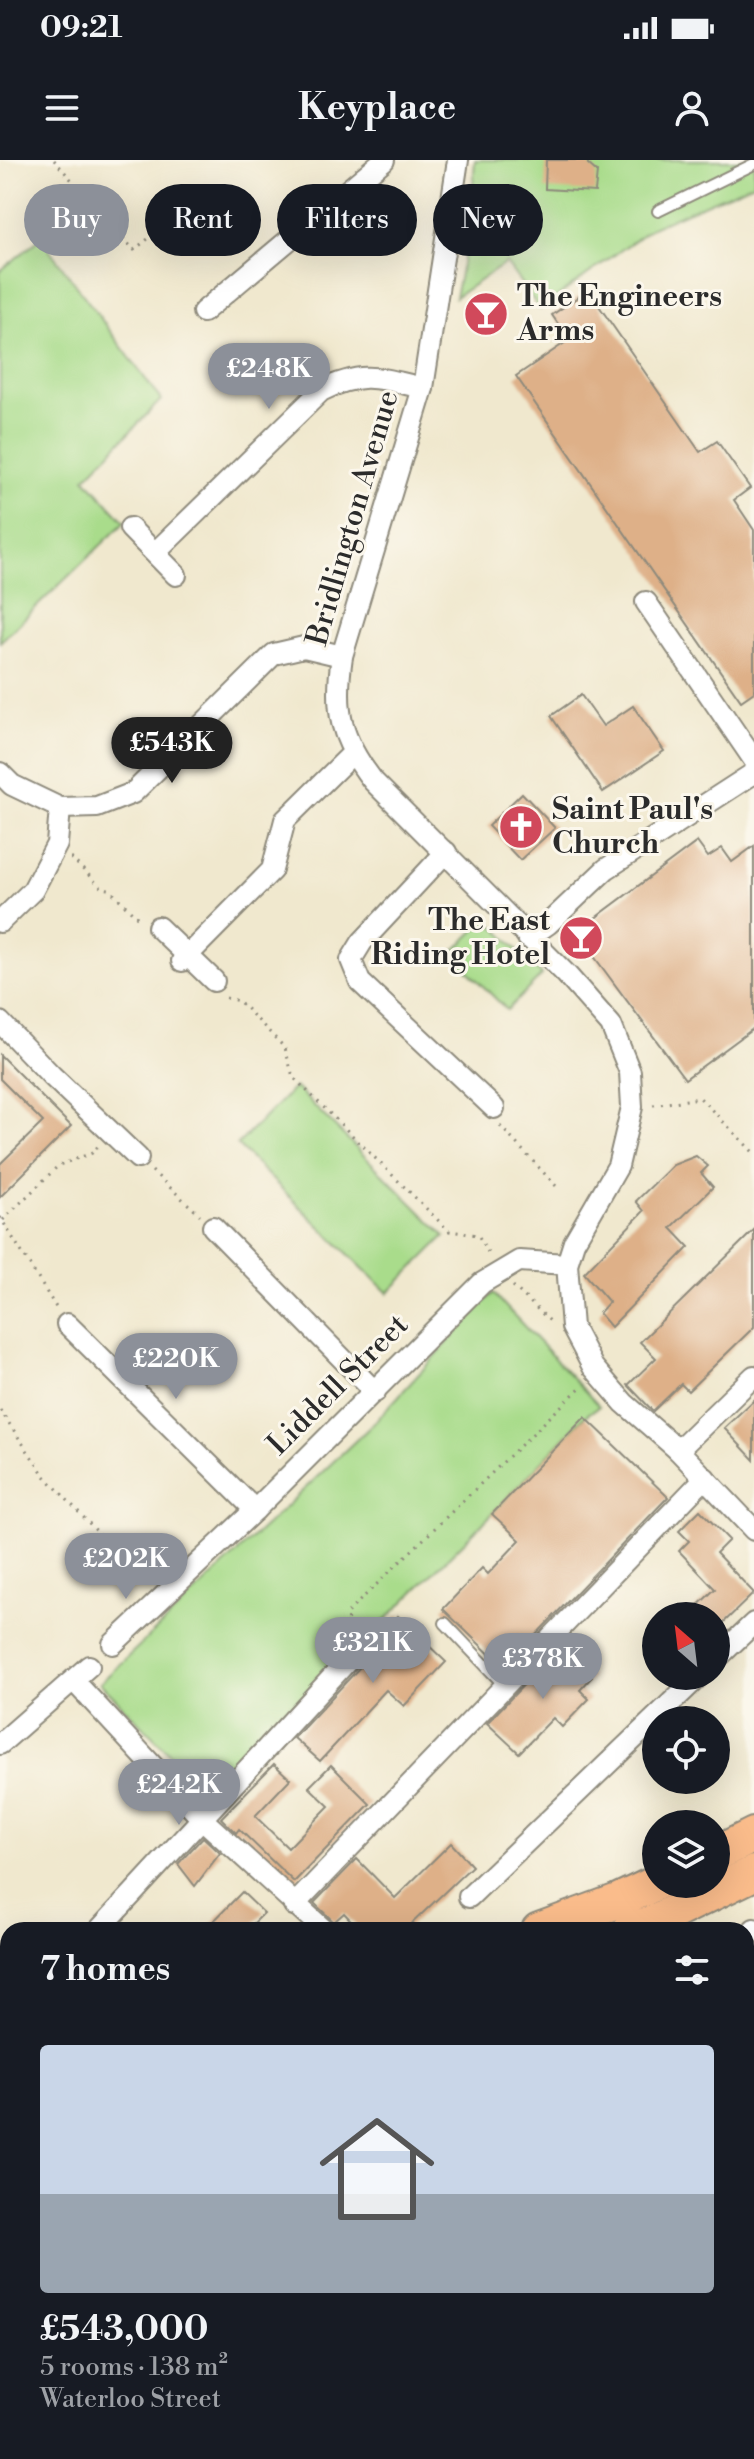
<!DOCTYPE html>
<html lang="en">
<head>
<meta charset="utf-8">
<style>
	:root { --surface:#171b24; --page:#242831; --text:#f1f3f6; --muted:#9ea1a6; --line:#363941; --accent:#8c9099 }
	body { margin:0; font-family:"Libre Bodoni",serif; background:var(--page); color:var(--text); height:100vh; display:flex; flex-direction:column; font-size:30px; white-space:nowrap }
	* { box-sizing:border-box; margin:0 }
	p { font-size:26px; color:var(--muted) }
	.icon { flex:none; width:44px; height:44px; fill:none; stroke:currentColor; stroke-width:2; stroke-linecap:round; stroke-linejoin:round }
	.map { position:relative; flex:1; overflow:hidden }
	.sheet { position:absolute; left:0px; top:1762px; width:754px; height:538px; display:flex; flex-direction:column; background:var(--surface); border-radius:24px 24px 0 0; box-shadow:0 8px 32px #0002 }
	.sheet>* { flex:none }
	.banner { position:absolute; left:24px; top:24px; width:706px; height:72px; display:flex; gap:16px }
	.needle { width:52px; rotate:332deg }
	.fabs { position:absolute; left:642px; top:1442px; display:grid; gap:16px }
	.fabs a { display:grid; place-items:center; width:88px; height:88px; border-radius:50%; background:var(--surface); box-shadow:0 8px 32px #0002; font-size:40px }
	.price { position:absolute; translate:-50% -68px; padding:0 18px; border-radius:28px; background:var(--accent); color:#fff; font-size:26px; line-height:52px; filter:drop-shadow(0 2px 4px #0008) }
	.price::after { content:''; position:absolute; left:50%; top:48px; width:24px; height:18px; margin-left:-12px; background:inherit; clip-path:polygon(0 0,100% 0,50% 100%) }
	.price.selected { background:#222; color:#fff }
	ul { padding:0; list-style:none }
	li { display:grid; align-content:center; gap:16px; height:424px; padding:0 40px }
	li+li { border-top:2px solid var(--line) }
	li span { display:grid; place-items:center; height:248px; border-radius:8px; color:#555 }
	li>.icon { margin-inline-start:auto }
	span .icon { width:144px; height:144px; fill:#fffc; stroke-width:1 }
	li b { font-size:34px }
	h2 { display:flex; justify-content:space-between; align-items:center; height:96px; padding:0 40px; font-size:34px }
	.pill { padding:0 28px; border-radius:36px; background:var(--surface); box-shadow:0 8px 32px #0002; font-size:28px; line-height:72px }
	.pill.selected { background:var(--accent); color:#fff }
	.status { display:flex; justify-content:space-between; align-items:center; height:56px; padding:0 40px; background:var(--surface); direction:ltr }
	.status svg { height:22px; fill:currentColor }
	header { display:flex; justify-content:space-between; align-items:center; height:104px; padding:0 40px; background:var(--surface); font-size:36px; font-weight:700 }
	.map>svg:first-child { display:block }
</style>
</head>
<body>
<div class="status"><b>09:21</b><svg viewBox="0 0 49 12"><path d="M0 12V9h3v3zM5 12V6h3v6zM10 12V3h3v9zM15 12V0h3v12zM26 1h20v11H26zM47 4h2v5h-2z"/></svg></div>
<header><svg class="icon" aria-label="menu" viewBox="0 0 24 24"><path d="M4 6h16M4 12h16M4 18h16"/></svg>Keyplace<svg class="icon" aria-label="person" viewBox="0 0 24 24"><circle cx="12" cy="8" r="4"/><path d="M4 21q1-7 8-7t8 7"/></svg></header>
<div class="map">
<svg width="754" height="2299" viewBox="0 0 754 2299">
	<rect width="100%" height="100%" fill="#fbf7ec"/>
	<filter id="ink" filterUnits="userSpaceOnUse"><feTurbulence type="fractalNoise" baseFrequency=".0125" numOctaves="2"/><feDisplacementMap in="SourceGraphic" scale="16" xChannelSelector="R" yChannelSelector="G"/><feConvolveMatrix kernelMatrix="1 2 1 2 8 2 1 2 1" color-interpolation-filters="sRGB"/></filter>
	<filter id="wash" filterUnits="userSpaceOnUse"><feTurbulence type="fractalNoise" baseFrequency=".006" numOctaves="4" result="noise"/><feDisplacementMap in="SourceGraphic" scale="32" xChannelSelector="R" yChannelSelector="G"/><feGaussianBlur stdDeviation="1.8" result="paint"/><feColorMatrix in="noise" values="0 0 0 0 0 0 0 0 0 0 0 0 0 0 0 0 0 1.4 0 .05"/><feComposite in="paint" operator="in"/></filter>
	<g filter="url(#wash)">
		<rect width="100%" height="100%" fill="#f0e8ce"/>
		<g fill="#a9dc8b" stroke="#6a845b" stroke-width="2">
			<polygon points="475,0 754,0 754,23 654,66 540,149 506,103 455,137 470,66"/>
			<polygon points="41,78 161,240 85,318 125,362 0,482 0,111"/>
			<polygon points="487,759 542,815 507,850 451,794"/>
			<polygon points="295,927 445,1076 388,1133 237,985"/>
			<polygon points="493,1133 599,1246 584,1257 492,1354 210,1635 100,1523 374,1263"/>
		</g>
		<g id="blocks">
			<g fill="#deb088">
				<polygon points="546,0 587,0 588,4 597,12 595,32 545,29"/>
				<polygon points="588,130 700,292 717,281 750,328 734,340 754,370 754,532 741,541 516,216 569,180 552,155"/>
				<polygon points="581,535 603,566 633,546 664,591 603,632 551,556"/>
				<polygon points="522,633 555,668 520,700 488,666"/>
				<polygon points="697,682 708,697 722,688 732,702 754,686 754,868 685,919 590,791 604,780 590,762"/>
				<polygon points="0,895 71,966 0,1037 0,1004 43,962 0,919"/>
				<polygon points="696,996 708,1006 701,1013 713,1027 671,1068 689,1087 611,1167 599,1153 609,1142 584,1113 644,1051 636,1041 673,1005"/>
				<polygon points="754,1070 754,1167 688,1231 681,1224 653,1251 628,1225 656,1198 640,1182"/>
				<polygon points="754,1240 754,1300 724,1268"/>
				<polygon points="585,1257 668,1337 504,1508 443,1449 482,1408 488,1414 520,1380 492,1354"/>
				<polygon points="700,1350 729,1380 716,1393 754,1433 716,1470 716,1456 687,1456 715,1429 679,1391 689,1381 679,1371"/>
				<polygon points="398,1456 446,1502 404,1546 386,1530 320,1601 294,1578 362,1505 368,1493 366,1490"/>
				<polygon points="560,1487 592,1517 580,1530 589,1539 562,1567 553,1558 519,1593 487,1563"/>
				<polygon points="274,1604 290,1619 255,1656 288,1688 329,1646 309,1627 331,1605 370,1644 294,1722 239,1669 236,1673 221,1658"/>
				<polygon points="203,1677 220,1693 195,1726 178,1704"/>
				<polygon points="451,1683 472,1706 405,1770 360,1770 344,1753 334,1762 314,1743 357,1699 395,1738"/>
				<polygon points="242,1732 264,1753 247,1770 205,1770"/>
			</g>
		</g>
	</g>
	<g filter="url(#ink)">
		<use href="#blocks" fill-opacity="0" stroke="#8e8a7c" stroke-width="2"/>
		<g fill="none" stroke-linecap="round" stroke-linejoin="round">
			<g stroke="#8e8a7c" stroke-width="14">
				<g id="service">
					<polyline points="658,51 754,4"/>
					<polyline points="445,1463 505,1526"/>
					<polyline points="0,2030 8,2021"/>
				</g>
			</g>
			<g stroke="#8e8a7c" stroke-width="24">
				<g id="minor">
					<path d="M458,0L423,228L342,496C334,551 340,578 373,621L566,814L611,865L630,912L632,947L618,1006L574,1082L567,1104L572,1167L593,1207L624,1243L678,1290L754,1370"/>
					<polyline points="203,152 384,0"/>
					<polyline points="130,368 176,415"/>
					<path d="M156,392L321,231C364,210 379,218 423,228"/>
					<polyline points="646,442 754,600"/>
					<polyline points="0,613 12,625 60,648 97,647 133,633 274,494 304,487 342,496"/>
					<polyline points="446,692 362,782 351,800 360,822 494,948"/>
					<polyline points="0,762 33,730 57,684 60,648"/>
					<polyline points="158,767 214,821"/>
					<polyline points="528,778 548,764 606,709 754,613"/>
					<polyline points="182,801 272,710 285,660 352,594"/>
					<polyline points="0,862 52,916 138,998"/>
					<polyline points="213,1067 375,1232"/>
					<polyline points="67,1164 255,1350"/>
					<polyline points="678,1290 754,1216"/>
					<polyline points="113,1484 255,1350 482,1123 519,1101 567,1104"/>
					<polyline points="716,1499 754,1463"/>
					<polyline points="74,1521 202,1659 324,1770"/>
					<polyline points="0,1584 89,1506"/>
					<polyline points="469,1737 699,1516"/>
					<polyline points="294,1745 705,1318"/>
					<polyline points="99,1770 352,1496"/>
					<polyline points="746,1779 754,1769"/>
					<polyline points="746,1813 754,1826"/>
					<polyline points="746,1847 754,1841"/>
					<polyline points="0,1870 8,1862"/>
					<polyline points="746,2019 754,2029"/>
					<polyline points="746,2096 754,2089"/>
					<polyline points="0,2101 8,2092"/>
					<polyline points="746,2125 754,2119"/>
					<polyline points="0,2218 8,2221"/>
					<polyline points="237,2292 256,2299"/>
					<polyline points="41,2299 44,2292"/>
				</g>
			</g>
			<g stroke="#8e8a7c" stroke-width="38">
				<g id="trunk">
					<polyline points="716,1694 754,1675"/>
					<polyline points="539,1770 618,1741 656,1723"/>
					<polyline points="630,1770 649,1764 754,1713"/>
					<polyline points="0,1948 8,1942"/>
					<polyline points="0,2001 8,1994"/>
				</g>
			</g>
			<g stroke="#8e8a7c" stroke-width="3" stroke-dasharray="2 6" stroke-linecap="butt">
				<polyline points="54,0 134,90 202,36 250,86"/>
				<polyline points="71,698 102,728 109,729 139,759"/>
				<polyline points="226,838 239,841 285,888 293,917 449,1071 478,1075 489,1094"/>
				<polyline points="653,945 700,938 754,993"/>
				<polyline points="500,966 558,1028"/>
				<polyline points="152,1011 200,1055"/>
				<polyline points="0,1057 57,1149"/>
				<polyline points="3,1060 59,1005 92,993 99,985"/>
				<polyline points="513,1126 551,1162"/>
				<polyline points="0,1250 44,1315 146,1424"/>
				<polyline points="349,1476 347,1453 583,1225"/>
				<polyline points="497,2299 503,2292"/>
			</g>
			<use href="#service" stroke="#fff" stroke-width="10"/>
			<use href="#minor" stroke="#fff" stroke-width="20"/>
			<use href="#trunk" stroke="#fabc8b" stroke-width="34"/>
		</g>
	</g>
	<defs>
		<g id="bar-disc" transform="scale(2.3)"><circle r="9.5" fill="#d1495b" stroke="#fbf7ec"/><path d="M-6-5H6L.8 .8V4.5H3.5V6h-7V4.5H-.8V.8Z" fill="#fff"/></g>
		<g id="church-disc" transform="scale(2.3)"><circle r="9.5" fill="#d1495b" stroke="#fbf7ec"/><path d="M-1.2-6h2.4v3.5h3.3v2.4h-3.3V6h-2.4V-.1h-3.3v-2.4h3.3Z" fill="#fff"/></g>
	</defs>
	<g fill-rule="evenodd">
		<use href="#bar-disc" x="486" y="154"/>
		<use href="#church-disc" x="521" y="667"/>
		<use href="#bar-disc" x="581" y="778"/>
	</g>
	<g text-anchor="middle" dominant-baseline="central" stroke-width="6" stroke-linejoin="round" paint-order="stroke">
		<g font-size="30" font-weight="bold" fill="#2b2b2b" stroke="#fbf7ec" text-anchor="start">
			<text x="517" y="137">The Engineers<tspan x="517" dy="34">Arms</tspan></text>
			<text x="552" y="650">Saint Paul's<tspan x="552" dy="34">Church</tspan></text>
			<text x="550" y="761" text-anchor="end">The East<tspan x="550" dy="34">Riding Hotel</tspan></text>
		</g>
		<g font-size="30" fill="#2b2b2b" stroke="#fbf7ec">
			<text transform="translate(353 358) rotate(-74)">Bridlington Avenue</text>
			<text transform="translate(338 1225) rotate(-45)">Liddell Street</text>
		</g>
	</g>
</svg>
<div class="fabs">
<a><svg class="needle" viewBox="-14 -14 28 28"><path d="M0-13l5 13h-10z" fill="#e53935"/><path d="M0 13l5-13h-10z" fill="#9ea1a6"/></svg></a>
<a><svg class="icon" aria-label="locate" viewBox="0 0 24 24"><circle cx="12" cy="12" r="6"/><path d="M12 2v4M12 18v4M2 12h4M18 12h4"/></svg></a>
<a><svg class="icon" aria-label="layers" viewBox="0 0 24 24"><path d="M12 4l9 5-9 5-9-5zM3 14l9 5 9-5"/></svg></a>
</div>
<b class="price" style="left:269px;top:251px">£248K</b>
<b class="price selected" style="left:172px;top:625px">£543K</b>
<b class="price" style="left:176px;top:1241px">£220K</b>
<b class="price" style="left:126px;top:1441px">£202K</b>
<b class="price" style="left:373px;top:1525px">£321K</b>
<b class="price" style="left:543px;top:1541px">£378K</b>
<b class="price" style="left:179px;top:1667px">£242K</b>
<div class="banner">
<a class="pill selected">Buy</a>
<a class="pill">Rent</a>
<a class="pill">Filters</a>
<a class="pill">New</a>
</div>
<section class="sheet">
<h2>7 homes<svg class="icon" aria-label="filters" viewBox="0 0 24 24"><path d="M4 7h16M4 17h16"/><circle cx="9" cy="7" r="2"/><circle cx="15" cy="17" r="2"/></svg></h2>
<ul>
<li><span style="background:linear-gradient(#c9d6e8 60%,#9aa5b1 0)"><svg class="icon" aria-label="home" viewBox="0 0 24 24"><path d="M3 11l9-7 9 7M6 9v11h12V9"/></svg></span><div><b>£543,000</b><p>5 rooms · 138 m²</p><p>Waterloo Street</p></div></li>
</ul>
</section>
</div>
</body>
</html>
